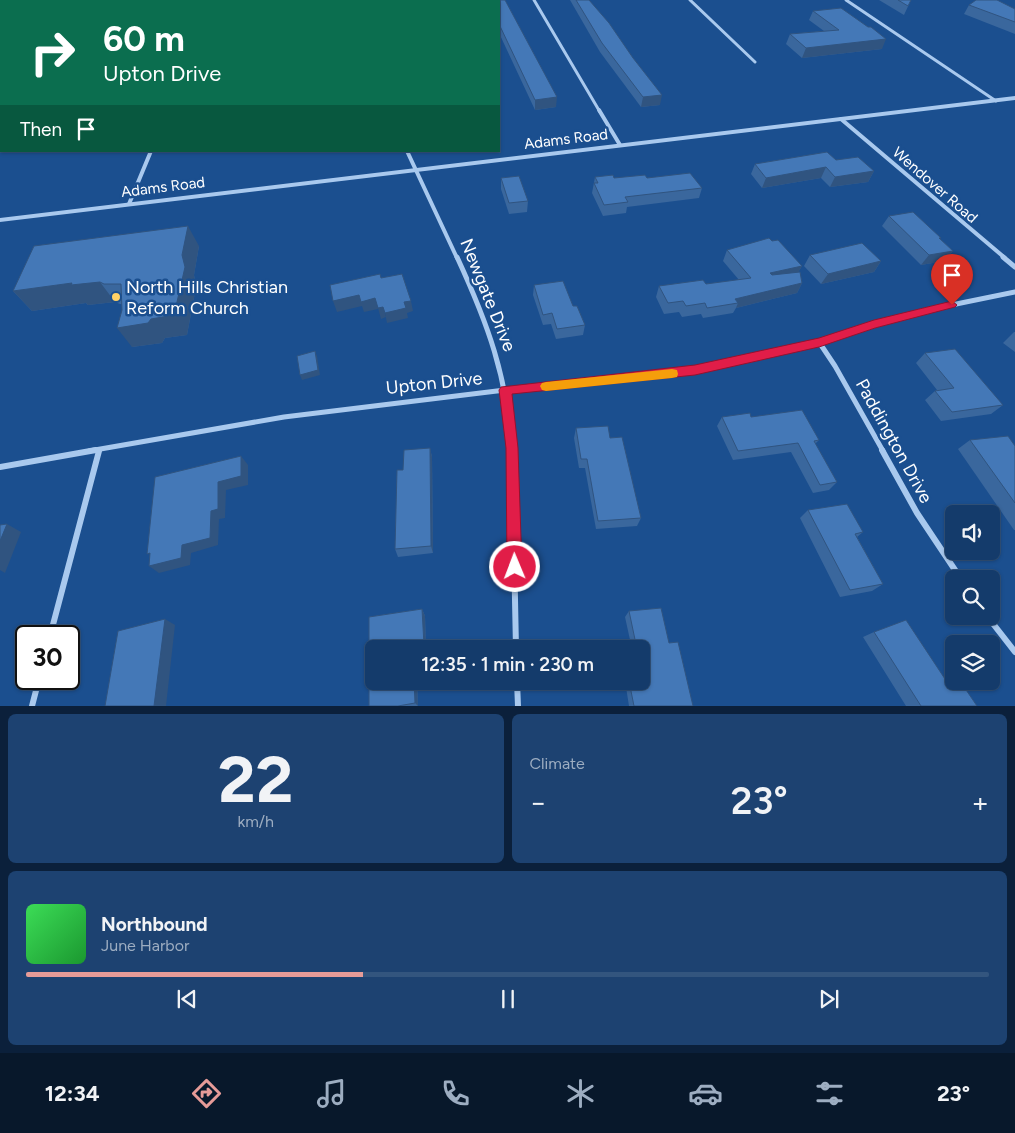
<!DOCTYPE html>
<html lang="en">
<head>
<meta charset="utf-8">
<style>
	body { margin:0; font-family:Figtree,sans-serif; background:#1d4271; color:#f1f3f6; height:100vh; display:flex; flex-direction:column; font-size:19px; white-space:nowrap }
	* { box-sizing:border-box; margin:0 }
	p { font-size:16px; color:#9dadc1 }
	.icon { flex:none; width:28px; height:28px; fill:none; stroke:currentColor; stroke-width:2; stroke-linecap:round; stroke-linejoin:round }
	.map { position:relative; height:706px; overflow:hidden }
	.details { display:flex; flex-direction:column; gap:8px; padding:8px; background:#0b203b; flex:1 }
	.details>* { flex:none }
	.top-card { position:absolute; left:0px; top:0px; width:500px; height:152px; box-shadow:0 1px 4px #0004,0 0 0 1px #33557e; background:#0b6e4f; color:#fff; overflow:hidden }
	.tools { position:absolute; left:945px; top:505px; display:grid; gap:10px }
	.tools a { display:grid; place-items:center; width:55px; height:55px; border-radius:8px; background:#143b6b; box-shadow:0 1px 4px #0004,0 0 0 1px #33557e; font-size:25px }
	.speed { position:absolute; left:15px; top:625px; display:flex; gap:10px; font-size:25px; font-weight:700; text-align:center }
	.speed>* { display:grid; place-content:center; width:65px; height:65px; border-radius:50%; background:#143b6b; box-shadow:0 1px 4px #0004,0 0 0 1px #33557e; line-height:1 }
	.speed .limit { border:2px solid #111; border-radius:8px; background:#fff; color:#111 }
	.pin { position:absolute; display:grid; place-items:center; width:42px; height:42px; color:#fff; margin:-51px -21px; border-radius:50% 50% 50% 0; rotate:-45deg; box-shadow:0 0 5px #0007 }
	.pin .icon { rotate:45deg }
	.me { position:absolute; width:55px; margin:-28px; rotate:359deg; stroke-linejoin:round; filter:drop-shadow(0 0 4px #0008) }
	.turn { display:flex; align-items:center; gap:18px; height:105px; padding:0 20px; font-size:22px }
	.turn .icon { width:65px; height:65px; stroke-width:2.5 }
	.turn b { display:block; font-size:35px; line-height:42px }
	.then { display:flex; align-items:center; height:48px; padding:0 20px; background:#0003; gap:10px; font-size:19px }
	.big { font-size:38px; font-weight:600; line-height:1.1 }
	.details .tile { flex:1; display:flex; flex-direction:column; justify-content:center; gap:8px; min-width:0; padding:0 18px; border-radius:8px; background:#1d4271 }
	.details .dial { align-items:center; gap:0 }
	.dial b { font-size:65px; line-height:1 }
	.song { display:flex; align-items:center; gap:15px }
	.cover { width:60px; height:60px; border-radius:8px; background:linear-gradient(135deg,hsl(130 70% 55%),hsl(130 70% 35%)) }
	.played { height:5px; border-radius:2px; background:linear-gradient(90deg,#e69b98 35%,#33557e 35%) }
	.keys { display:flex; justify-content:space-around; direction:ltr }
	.heat { display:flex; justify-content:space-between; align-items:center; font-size:28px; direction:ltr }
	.details .tiles { flex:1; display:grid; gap:8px; grid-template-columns:1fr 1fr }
	.tile:last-child { grid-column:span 2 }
	.trip { position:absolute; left:365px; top:640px; width:285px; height:50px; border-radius:8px; background:#143b6b; box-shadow:0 1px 4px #0004,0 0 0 1px #33557e; font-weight:600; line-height:50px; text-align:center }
	.tabs { display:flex; height:80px; justify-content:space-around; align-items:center; background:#08182b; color:#9dadc1 }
	.tabs .icon { width:35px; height:35px }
	.tabs .current { color:#e69b98 }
	.tabs b { font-size:22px; color:#f1f3f6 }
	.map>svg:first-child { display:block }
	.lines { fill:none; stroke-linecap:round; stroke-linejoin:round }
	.minor-far3 { stroke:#a9c9ee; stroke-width:3 }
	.minor-far2 { stroke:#a9c9ee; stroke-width:4 }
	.minor-far1 { stroke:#a9c9ee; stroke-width:5 }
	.minor { stroke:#a9c9ee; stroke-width:6 }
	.tertiary { fill:#a9c9ee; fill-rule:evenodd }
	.wall { fill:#3a679d }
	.shaded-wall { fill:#305480 }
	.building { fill:#4478b7; stroke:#305480 }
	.route { fill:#e11d48; stroke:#92132f }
	.slow { fill:#f59e0b }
	.poi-dot { fill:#ffd166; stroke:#1b4f8f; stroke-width:2 }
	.labels { text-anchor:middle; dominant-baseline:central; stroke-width:5; stroke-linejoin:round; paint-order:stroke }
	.far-street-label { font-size:15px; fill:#fff; stroke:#1b4f8f }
	.poi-label { font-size:18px; fill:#fff; stroke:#1b4f8f; text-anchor:start }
	.street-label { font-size:18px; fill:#fff; stroke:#1b4f8f }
</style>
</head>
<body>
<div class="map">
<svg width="1015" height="706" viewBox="0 0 1015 706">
	<rect width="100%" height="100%" fill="#1b4f8f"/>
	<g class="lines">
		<!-- minor-far3 -->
		<g class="minor-far3">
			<path d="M534,0l66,112"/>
			<path d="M690,0l65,62"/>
			<path d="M846,0l150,101"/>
		</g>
		<!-- minor-far2 -->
		<g class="minor-far2">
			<path d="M599,110l21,35"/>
			<path d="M841,119l164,139"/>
			<path d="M407,151l50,107"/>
			<path d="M129,204l22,-53"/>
		</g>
		<!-- minor-far1 -->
		<g class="minor-far1">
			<path d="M457,257c31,67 50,119 55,194"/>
			<path d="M1003,257l12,10"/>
			<path d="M819,342l16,24 48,85"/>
			<path d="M89,451l195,-34 221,-27 173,-17 141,-31 103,-31 93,-19"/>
		</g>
		<!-- minor -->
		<g class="minor">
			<path d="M512,450l4,199"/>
			<path d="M882,450l35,63 44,66"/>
			<path d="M0,467l96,-17"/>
			<path d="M987,616l28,36"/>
			<path d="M50,636l49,-185"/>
			<path d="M517,681l1,25"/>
			<path d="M32,706l7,-27"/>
		</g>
		<!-- tertiary -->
		<path class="tertiary" d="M1015,96v4l-1015,122v-4z"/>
	</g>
	<!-- wall -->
	<g class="wall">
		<path d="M399,0h36l1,1h-36z"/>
		<path d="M478,0h27l51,107 -21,3 -36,-77v-32h-20z"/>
		<path d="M570,0h19l71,105 -19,2 -41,-55z"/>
		<path d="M879,0h32l-7,15z"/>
		<path d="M969,5l46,4v25l-51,-20z"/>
		<path d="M813,11l69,38 -80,9 -16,-14 4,-10 34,-3 -15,-11z"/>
		<path d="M836,160l38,11 -6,11 -38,5 -9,-9 -59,10 -11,-14 4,-10z"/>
		<path d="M595,177l19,1h33l55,10 -3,10 -72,9 -1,6 -23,3 -11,-23z"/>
		<path d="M501,178l27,23 -1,11 -18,2 -8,-25z"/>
		<path d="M889,216l51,23 13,12 -9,10 -23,4 -39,-39z"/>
		<path d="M772,241l30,25 -4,6 4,11 -5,10 -61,15 -3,5 -30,5 -2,-4 -19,3 -3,-5 -15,2 -8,-17 3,-11 47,-2 33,-4 -16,-19 4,-11z"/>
		<path d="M199,246l-5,29 2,12 -9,48 -22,3 -3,5 -30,4 -10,-37v-6h-2l-5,-2 -27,3 -2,-2 -54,8 -19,-20z"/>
		<path d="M810,255l71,6 -7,11 -53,12 -17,-18z"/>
		<path d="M534,285l39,21 12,19 -2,10 -27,4 -5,-15 -8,1 -10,-30z"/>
		<path d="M1014,332h1v20l-12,-9z"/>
		<path d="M925,353l78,52 -12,9 -50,7 -16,-21 10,-9 2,-1 -21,-27z"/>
		<path d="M722,417h29l68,23 -4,4 22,38 -8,8 -16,3 -22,-41 -58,8 -16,-34z"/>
		<path d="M576,428l34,10 31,80 -4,8 -41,3 -11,-61h-6l-5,-30z"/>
		<path d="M970,440l45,6v84h-1l-56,-81z"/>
		<path d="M430,448l2,9 1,96 -35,4 -3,-8 8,-79z"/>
		<path d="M808,510l55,22 -6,5 26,47 -11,7 -32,6 -40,-79z"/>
		<path d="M422,609l3,7 1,33h-52v32h43l1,25h-49v-89z"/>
		<path d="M629,611l40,32 24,63h-64l-4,-25h16v-32h-9l-7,-32z"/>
		<path d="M874,632l71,46 9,-3 23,31h-71l-43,-69z"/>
	</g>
	<!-- shaded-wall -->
	<g class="shaded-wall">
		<path d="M368,0h14l-2,1h-13z"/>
		<path d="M1,30v17l-1,2v-18z"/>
		<path d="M886,39l-4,10 -80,9 4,-10z"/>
		<path d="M662,95l-2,10 -19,2 2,-10z"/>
		<path d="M557,97l-1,10 -21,3v-10z"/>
		<path d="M826,167l-5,11 -59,10 4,-10z"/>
		<path d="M874,171l-6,11 -38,5 5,-10z"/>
		<path d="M188,226l11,20 -5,29 2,12 -9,48 -22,3 -3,5 -30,4 -15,-19 65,-73z"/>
		<path d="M953,251l-9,10 -23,4 8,-10z"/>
		<path d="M881,261l-7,11 -53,12 7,-10z"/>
		<path d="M802,266l-6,10 -31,8 5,-11z"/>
		<path d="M100,282l15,20 -27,3 -2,-2 -54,8 -19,-20 59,-8z"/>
		<path d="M802,283l-5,10 -61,15 2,-5 -3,-4z"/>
		<path d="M359,295l16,3 3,11 -14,3 -2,-6 -25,6 -4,-11z"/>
		<path d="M411,301l2,10 -6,2 1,5 -21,5 -2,-10 19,-11z"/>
		<path d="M383,307l3,10 -5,2 -3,-11z"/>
		<path d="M315,351l2,5 3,19 -18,5 -2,-5z"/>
		<path d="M430,448l2,9 1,96 -2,-7z"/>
		<path d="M241,456l7,9v20l-22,5 -1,28 -6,1 -1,26 -27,8 -1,12 -31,8 -10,-7 33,-21 29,-34 7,-29z"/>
		<path d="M7,524l14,8 -16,41 -5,-3v-29z"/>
		<path d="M422,609l3,7 1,33h-1l-1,-4z"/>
		<path d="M165,619l10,6 -9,81h-12z"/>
		<path d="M414,681h3l1,25 -3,-3z"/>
	</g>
	<!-- building -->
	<g class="building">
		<path d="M348,0h20l-1,1h-19z"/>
		<path d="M410,0h25l1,1h-24z"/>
		<path d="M482,0h23l52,97 -22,3 -36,-76v-23h-17z"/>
		<path d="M576,0h13l20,23 24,35 29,37 -19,2 -41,-54z"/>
		<path d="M898,0h13l-3,6z"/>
		<path d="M976,0h21l18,9v13l-46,-17z"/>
		<path d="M841,8l27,19h3l15,12 -80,9 -16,-14 49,-4 -26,-19z"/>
		<path d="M1,12v18l-1,1v-18z"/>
		<path d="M827,152l9,8 22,-3 16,14 -39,6 -9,-10 -60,11 -11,-14z"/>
		<path d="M690,173l12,15 -77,9 3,5 -24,3 -10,-22h4l-3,-6 18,-2 1,3 31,-3 2,3z"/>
		<path d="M519,176l9,25 -19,2 -8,-25z"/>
		<path d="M913,212l28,26h-2l14,13 -24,4 -40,-39z"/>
		<path d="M188,226l-6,29 3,12 -11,48 -23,4 -3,4 -31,5 5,-18 -1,-26h-17l-4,-2 -29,3 1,-2 -59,8 21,-45z"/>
		<path d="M769,238l3,3 6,-1 24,26 -32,7 2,2 28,-3 2,11 -67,16 3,4 -31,5 -2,-5 -19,3 -3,-5 -15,2 -9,-17 44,-6 3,4 45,-6 -24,-28z"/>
		<path d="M862,243l19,18 -53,13 -18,-19z"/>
		<path d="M380,274l1,4 21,-4 9,27 -7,1 2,6 -21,5 -2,-6 -5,1 -3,-10 -14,4 -2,-7 -26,6 -3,-16z"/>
		<path d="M563,281l10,25h4l8,19 -28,4 -5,-16 -9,2 -9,-30z"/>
		<path d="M955,349l48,56 -51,7 -17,-21 19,-3 -29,-35z"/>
		<path d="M315,351l3,19 -18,5 -3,-19z"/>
		<path d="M802,410l17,30 -5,1 23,41 -17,3 -22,-42 -60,8 -16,-34 28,-4 1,4z"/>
		<path d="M608,426l2,12 12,-1 19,81 -43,3 -11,-62h-6l-5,-31z"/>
		<path d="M1008,436l7,10v57l-45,-63z"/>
		<path d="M430,448l1,98 -36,3 2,-79h6l1,-20z"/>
		<path d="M241,456v20l-23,6v27l-7,2 -1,27 -28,7 -1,13 -32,8 1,-13 -3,1 8,-77z"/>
		<path d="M847,504l16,28 -8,2 28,50 -33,6 -42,-80z"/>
		<path d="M7,524l-7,17v-16z"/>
		<path d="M661,608l8,35 9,-1 15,64h-59l-5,-25h12v-32h-4l-8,-38z"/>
		<path d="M422,609l2,36 -11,2v2h-39v32h40l1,22 -17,3h-29v-89z"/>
		<path d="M165,619l-11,87h-49l13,-75z"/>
		<path d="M906,620l39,59 9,-4v6h6l17,25h-56l-47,-74z"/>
	</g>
	<!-- route -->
	<path class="route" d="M952,301l5,4 -2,2 -80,21 -56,19 -124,28 -183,19 6,54 4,119 -2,5 -5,2 -5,-2 -3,-5 -1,-119 -7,-58 2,-3 194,-22 124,-27 55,-18z"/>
	<!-- slow -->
	<path class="slow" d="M672,369l5,1 1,4 -1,3 -5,1 -126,13 -4,-1 -2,-4 2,-3 4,-1z"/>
	<!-- markers -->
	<circle class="poi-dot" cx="116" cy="297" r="5"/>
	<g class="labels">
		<!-- far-street labels -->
		<g class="far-street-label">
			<text transform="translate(566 139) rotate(-7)">Adams Road</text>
			<text transform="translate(935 185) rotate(41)">Wendover Road</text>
			<text transform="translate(163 187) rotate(-7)">Adams Road</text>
		</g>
		<!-- poi labels -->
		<g class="poi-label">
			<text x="126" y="287">North Hills Christian<tspan x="126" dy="21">Reform Church</tspan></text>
		</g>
		<!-- street labels -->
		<g class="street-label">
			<text transform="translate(488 295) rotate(68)">Newgate Drive</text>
			<text transform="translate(434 383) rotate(-6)">Upton Drive</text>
			<text transform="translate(894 441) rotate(61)">Paddington Drive</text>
		</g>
	</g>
</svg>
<div class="tools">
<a><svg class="icon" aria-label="sound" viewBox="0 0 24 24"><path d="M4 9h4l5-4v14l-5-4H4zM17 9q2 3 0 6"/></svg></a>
<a><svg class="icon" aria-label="search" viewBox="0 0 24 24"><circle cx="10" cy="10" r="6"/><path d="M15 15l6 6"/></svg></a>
<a><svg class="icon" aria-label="layers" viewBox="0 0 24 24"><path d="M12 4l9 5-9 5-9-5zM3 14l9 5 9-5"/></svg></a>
</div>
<div class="speed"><div class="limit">30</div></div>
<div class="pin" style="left:952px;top:305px;background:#d93025"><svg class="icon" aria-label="arrive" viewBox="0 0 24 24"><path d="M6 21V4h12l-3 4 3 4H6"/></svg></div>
<svg class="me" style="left:515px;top:567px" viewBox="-20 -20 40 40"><circle r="17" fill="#e11d48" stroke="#fff" stroke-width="3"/><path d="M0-11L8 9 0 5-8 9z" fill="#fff"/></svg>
<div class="trip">12:35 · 1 min · 230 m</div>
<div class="top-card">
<div class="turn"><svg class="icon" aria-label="right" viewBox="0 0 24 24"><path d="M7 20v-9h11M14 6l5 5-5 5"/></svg><div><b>60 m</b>Upton Drive</div></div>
<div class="then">Then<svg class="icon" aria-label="arrive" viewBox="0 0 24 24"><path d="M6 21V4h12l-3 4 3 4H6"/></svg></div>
</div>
</div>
<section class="details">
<div class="tiles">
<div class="tile dial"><b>22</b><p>km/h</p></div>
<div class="tile"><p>Climate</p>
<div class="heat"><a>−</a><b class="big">23°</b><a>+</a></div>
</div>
<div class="tile">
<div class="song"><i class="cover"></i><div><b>Northbound</b><p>June Harbor</p></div></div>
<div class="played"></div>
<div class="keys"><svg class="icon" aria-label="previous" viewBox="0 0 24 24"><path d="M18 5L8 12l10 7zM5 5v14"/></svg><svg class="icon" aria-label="pause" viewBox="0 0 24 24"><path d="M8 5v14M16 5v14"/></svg><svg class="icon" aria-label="next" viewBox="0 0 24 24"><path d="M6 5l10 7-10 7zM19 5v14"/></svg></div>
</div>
</div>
</section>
<nav class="tabs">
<b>12:34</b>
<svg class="icon current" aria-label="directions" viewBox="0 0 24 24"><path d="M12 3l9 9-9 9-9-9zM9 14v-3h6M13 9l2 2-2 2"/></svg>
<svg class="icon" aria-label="music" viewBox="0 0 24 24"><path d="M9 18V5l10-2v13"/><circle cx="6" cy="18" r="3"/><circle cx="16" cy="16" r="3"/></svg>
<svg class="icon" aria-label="phone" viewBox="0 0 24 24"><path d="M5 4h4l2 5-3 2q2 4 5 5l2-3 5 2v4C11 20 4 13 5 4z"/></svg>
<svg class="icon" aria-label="climate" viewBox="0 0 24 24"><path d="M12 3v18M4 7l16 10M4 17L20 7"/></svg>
<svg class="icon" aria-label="car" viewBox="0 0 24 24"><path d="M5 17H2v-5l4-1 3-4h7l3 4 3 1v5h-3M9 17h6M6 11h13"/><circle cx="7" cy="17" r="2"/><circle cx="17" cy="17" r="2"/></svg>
<svg class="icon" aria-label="filters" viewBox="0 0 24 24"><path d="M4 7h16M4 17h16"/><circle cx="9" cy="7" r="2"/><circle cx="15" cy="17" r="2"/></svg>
<b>23°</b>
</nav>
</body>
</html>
